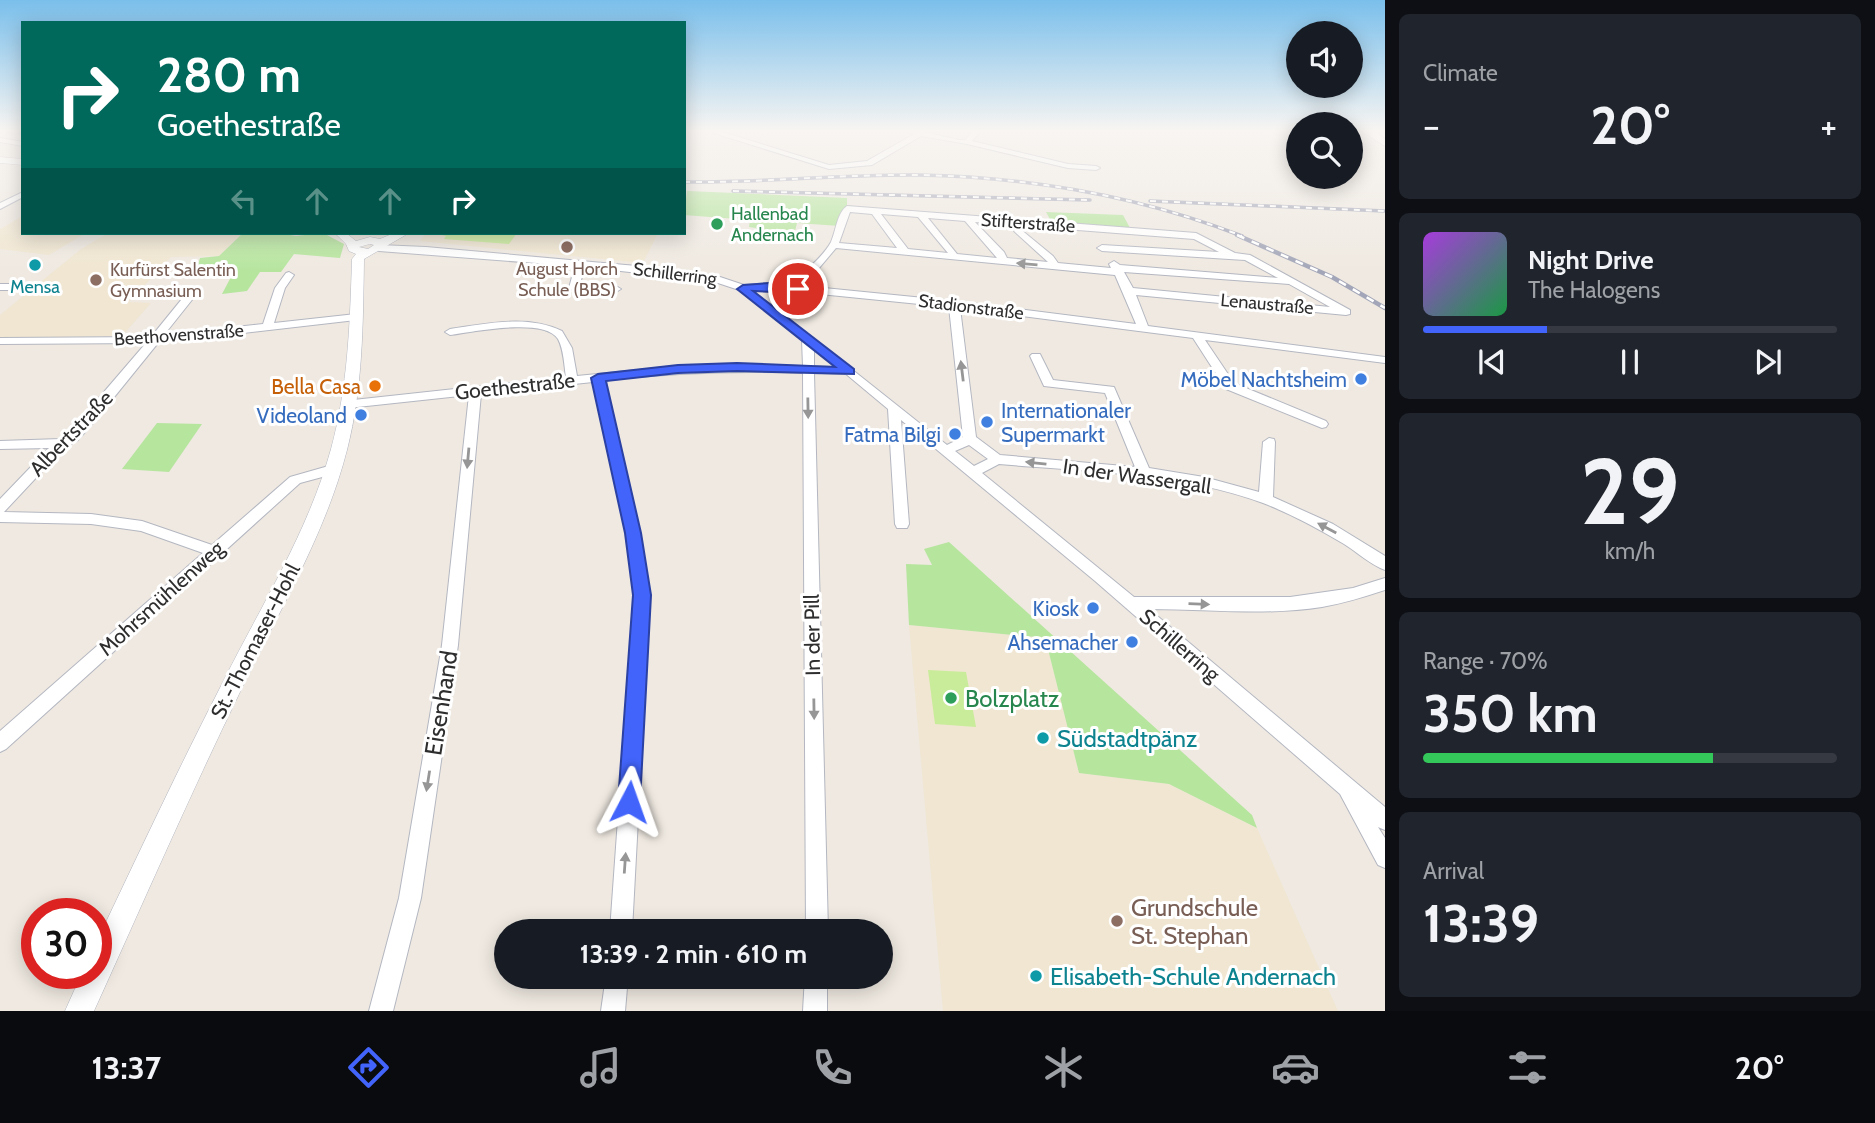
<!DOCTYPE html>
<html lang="en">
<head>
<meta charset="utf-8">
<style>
	body { margin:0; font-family:Cabin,sans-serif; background:#20242c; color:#f1f3f6; height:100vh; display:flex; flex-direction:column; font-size:26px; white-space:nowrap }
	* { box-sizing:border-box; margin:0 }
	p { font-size:23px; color:#9ea1a6 }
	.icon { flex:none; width:38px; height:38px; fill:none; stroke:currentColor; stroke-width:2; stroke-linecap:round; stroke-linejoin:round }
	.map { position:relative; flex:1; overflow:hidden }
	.details { display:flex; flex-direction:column; gap:14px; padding:14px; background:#0d0f14; width:490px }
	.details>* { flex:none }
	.hud { position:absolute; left:21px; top:21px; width:665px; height:214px; border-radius:0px; box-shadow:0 4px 18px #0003; background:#00695c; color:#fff; overflow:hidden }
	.fabs { position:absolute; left:1286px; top:21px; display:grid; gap:14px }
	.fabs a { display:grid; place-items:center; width:77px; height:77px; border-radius:50%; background:#171b24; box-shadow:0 4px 18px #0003; font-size:35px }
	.speed { position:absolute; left:21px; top:898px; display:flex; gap:14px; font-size:35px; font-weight:700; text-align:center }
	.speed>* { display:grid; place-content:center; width:91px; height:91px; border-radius:50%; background:#171b24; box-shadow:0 4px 18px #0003; line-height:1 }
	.speed .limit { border:10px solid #d22; background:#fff; color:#111 }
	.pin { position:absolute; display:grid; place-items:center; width:60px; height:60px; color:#fff; margin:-30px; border:4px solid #fff; border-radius:50%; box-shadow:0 2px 7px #0007 }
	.me { position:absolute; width:77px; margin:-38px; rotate:4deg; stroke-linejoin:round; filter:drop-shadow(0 0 5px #0008) }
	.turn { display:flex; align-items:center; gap:24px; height:147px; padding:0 21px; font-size:32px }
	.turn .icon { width:91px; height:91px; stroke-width:2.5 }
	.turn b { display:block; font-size:49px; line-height:60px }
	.lanes { display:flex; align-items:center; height:66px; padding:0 21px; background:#0003; justify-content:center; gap:35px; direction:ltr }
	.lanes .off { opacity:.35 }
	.big { font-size:52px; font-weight:700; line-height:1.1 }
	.details .tile { flex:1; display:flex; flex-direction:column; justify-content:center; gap:10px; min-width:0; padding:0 24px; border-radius:10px; background:#20242c }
	.details .dial { align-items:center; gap:0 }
	.dial b { font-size:91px; line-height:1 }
	.song { display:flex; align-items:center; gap:21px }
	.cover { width:84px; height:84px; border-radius:10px; background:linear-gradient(135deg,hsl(280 70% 55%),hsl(140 70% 35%)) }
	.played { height:7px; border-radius:4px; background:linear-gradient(90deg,#4264fb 30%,#363941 30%) }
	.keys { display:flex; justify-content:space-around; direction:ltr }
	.heat { display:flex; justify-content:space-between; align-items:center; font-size:38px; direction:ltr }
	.charge { height:10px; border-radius:5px; background:linear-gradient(90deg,#34c759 70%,#363941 0) }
	.trip { position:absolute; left:494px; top:919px; width:399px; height:70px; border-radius:35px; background:#171b24; box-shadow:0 4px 18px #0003; font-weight:700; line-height:70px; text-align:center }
	.tabs { display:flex; height:112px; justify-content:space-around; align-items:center; background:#090b0e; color:#9ea1a6 }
	.tabs .icon { width:49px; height:49px }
	.tabs .selected { color:#4264fb }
	.tabs b { font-size:32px; color:#f1f3f6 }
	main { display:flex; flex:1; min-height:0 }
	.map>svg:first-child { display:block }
	.education { fill:#f0e6d1 }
	.green { fill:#b6e59e }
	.pitch { fill:#c9ec9a }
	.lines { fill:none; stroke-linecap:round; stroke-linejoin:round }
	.minor-casing { stroke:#b4b7c1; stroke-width:2 }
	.tertiary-casing { stroke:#b4b7c1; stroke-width:1 }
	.minor { fill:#fff; fill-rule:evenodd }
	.tertiary { fill:#fff; fill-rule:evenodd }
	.rail-far1-casing { stroke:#a3a6b8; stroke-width:3.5 }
	.rail-casing { stroke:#a3a6b8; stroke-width:4.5 }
	.rail-far1 { stroke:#fff; stroke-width:2; stroke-dasharray:6; stroke-linecap:butt }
	.rail { stroke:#fff; stroke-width:2.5; stroke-dasharray:8; stroke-linecap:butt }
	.oneway { fill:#969696 }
	.route { fill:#4264fb; stroke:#2b41a3; stroke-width:2 }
	.leisure-dot { fill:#2e9e5b; stroke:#fff; stroke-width:2.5 }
	.education-dot { fill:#8d6e63; stroke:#fff; stroke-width:2.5 }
	.culture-dot { fill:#0f9aa8; stroke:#fff; stroke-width:2.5 }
	.shop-dot { fill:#3f7fe0; stroke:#fff; stroke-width:2.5 }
	.food-dot { fill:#e8710a; stroke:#fff; stroke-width:2.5 }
	.labels { text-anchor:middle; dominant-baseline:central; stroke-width:6; stroke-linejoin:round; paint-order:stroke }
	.far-leisure-label { font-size:18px; fill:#27864d; stroke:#fff; text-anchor:start }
	.far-street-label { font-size:18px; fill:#2e2e2e; stroke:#fff }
	.far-education-label { font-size:18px; fill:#785e54; stroke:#fff }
	.far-culture-label { font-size:18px; fill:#0d838f; stroke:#fff }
	.shop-label { font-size:21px; fill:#366cbe; stroke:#fff; text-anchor:end }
	.food-label { font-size:21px; fill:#c56008; stroke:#fff; text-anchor:end }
	.street-label { font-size:21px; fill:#2e2e2e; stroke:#fff }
	.near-leisure-label { font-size:24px; fill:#27864d; stroke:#fff; text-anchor:start }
	.near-street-label { font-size:24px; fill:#2e2e2e; stroke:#fff }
	.near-culture-label { font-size:24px; fill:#0d838f; stroke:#fff; text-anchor:start }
	.near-education-label { font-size:24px; fill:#785e54; stroke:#fff; text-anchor:start }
</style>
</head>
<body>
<main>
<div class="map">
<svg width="1385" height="1011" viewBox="0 0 1385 1011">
	<rect width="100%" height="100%" fill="#efe9e1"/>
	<!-- education -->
	<g class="education">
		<path d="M23,216v17h63l-37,22 -49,-6v-20z"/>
		<path d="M108,233h135l-24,23 -48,1 -42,45 22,1 -29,33 -122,2v-23l81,-66z"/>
		<path d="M426,233h232l-15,30 -223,-22z"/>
		<path d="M909,625l126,12 8,4 5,8 31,124 90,11 88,44 81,183h-395z"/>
	</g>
	<!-- green -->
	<g class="green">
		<path d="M687,191l160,7v11l-7,17 -43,-3 -4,16 -3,2 -36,-3 2,-10 -7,-1 1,-7 -66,-5z"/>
		<path d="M1046,212l77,3 7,13 -79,-7z"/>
		<path d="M243,233h35l18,3 27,-3 21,11 -4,14 -46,-4 -13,18h-21l-13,19 -25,3 9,-17 -37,1 6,-20 19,-2z"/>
		<path d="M157,423l45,1 -33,48 -47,-3z"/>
		<path d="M949,542l303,273 5,13 -88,-44 -90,-11 -31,-124 -13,-12 -126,-12 -3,-61 26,1 -8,-16z"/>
	</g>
	<!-- pitch -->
	<g class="pitch">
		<path d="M432,233h85l-8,11 -65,-5 2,-3z"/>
		<path d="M928,670l38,2 10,55 -41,-3z"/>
	</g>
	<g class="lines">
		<defs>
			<g id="minor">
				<path d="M704,130h12l113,35 38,-4 47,-27 -13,-4h15l43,10h6l9,-10h8l-10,11 96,23 28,2 4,2 -4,2 -28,-2 -101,-24 -46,-8 -49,29 -43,4z"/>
				<path d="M0,138l23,4v4l-23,-4z"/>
				<path d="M23,192v5l-23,12v-6z"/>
				<path d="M847,206l349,27 39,20 15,2 100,55v4l-4,1 -210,-20 12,31 237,31v6l-180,-23 29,43 92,38 2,3 -2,3 -4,1 -96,-39 -33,-51 -233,-30 16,129 24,18 135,12 -30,-74 -61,-7 -14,-30 2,-2h8l13,26 61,7 35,81 55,9 55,15 4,-50 6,-4 5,1 1,3 -2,55 60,27 52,32v14c-14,-5 -28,-18 -41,-26 -25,-15 -53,-30 -81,-41 -84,-31 -176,-31 -264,-39l-17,9 152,124h156l63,-9 32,-10v12c-21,7 -41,13 -63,17 -57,9 -116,2 -173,2l236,198v23l-7,-3 7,11v30l-7,-3 -38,-71 -245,-213 -194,-161 8,104 -2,4h-10l-2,-4 -7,-115 -42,-35 -32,-1 14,558h-22l-3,-558c-67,-3 -132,0 -199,7l36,153 10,62 -18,336h-22l24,-336 -8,-62 -33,-151 -112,12 -23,251 -37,253 -28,113h-24l30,-113 43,-253 27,-250 -121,13 -6,-4 2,-3 222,-24c-2,-11 -2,-27 -8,-38 -14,-22 -85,-7 -108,-4l-5,-3 5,-3c37,-5 77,-15 112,2l10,17 5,28 101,-10 59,-2 66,2 -1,-26 -63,-50 -27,-9 -128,-14 -4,18 36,1 5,3 -5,3 -42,-1 -5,-3 6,-22 -196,-15 -5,-3 5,-3 47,2 233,21 55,7 30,10 26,-2 25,2c9,-16 27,-26 36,-43 5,-11 6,-29 16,-36zM850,212l22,2 25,34 -58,-5zM881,214l37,3 30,36 -40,-4zM928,218l37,3 32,37 -40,-4zM975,222l219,17 25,13 -117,-7 -5,3 5,3 143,9 33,18 -158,-13 -6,-4 -5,3 2,4 -53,-5 -5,-7 -34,-28 -5,3 2,2 32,29 -41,-4 -3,-6zM836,248l279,27 21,49 -182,-23 -150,-15zM1124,272l165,12 41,23 -197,-19zM770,289l179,18 14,130 -16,8 -195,-155zM814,349l23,18 -23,-1zM969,445l19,14 -14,7 -19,-15z"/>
				<path d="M289,272l5,3 -9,13 -11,35 82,-9 5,3 -5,3 -198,23 -64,79 -17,19 -14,8 -59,63 87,2 51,7 70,24 78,-68 42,-12 7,5 -2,3 -37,10 -294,266 -6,3v-21l203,-178 -62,-22 -50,-7 -91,-2v-23l49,-51 -49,1v-8l61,-2 6,-4 79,-92 -146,1v-6l151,-1 39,-48 4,-1 5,3 -35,44 99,-11 12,-36 11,-15z"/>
				<path d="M0,284h19l5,3 -5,3h-19z"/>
				<path d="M606,976h22l-3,35h-24z"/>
				<path d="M805,976h22v35h-24z"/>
			</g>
			<g id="tertiary">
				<path d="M1360,130h11l14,9v7z"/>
				<path d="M0,157l23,2v6l-23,-2z"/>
				<path d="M335,233h11l10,8 14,-4 10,2 14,-6h15l-45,26c-1,64 -1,129 -17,191 -22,86 -69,162 -107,242 -51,105 -98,213 -146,319h-29l17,-38h14v-30c42,-88 83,-176 128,-263 38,-76 84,-148 107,-231 17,-62 19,-126 21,-190l4,-5 -7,-3 -3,-7zM370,244l4,1 -6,4 -9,-2z"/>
			</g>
		</defs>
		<!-- minor casing -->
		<use href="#minor" class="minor-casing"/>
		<!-- tertiary casing -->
		<use href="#tertiary" class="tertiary-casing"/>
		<!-- minor -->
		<use href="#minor" class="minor"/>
		<!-- tertiary -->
		<use href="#tertiary" class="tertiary"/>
		<defs>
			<g id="rail-far1">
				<path d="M0,131l23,2"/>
				<path d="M684,182c78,1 156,-8 235,-7 110,2 220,21 323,61"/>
				<path d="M733,191l357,9"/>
				<path d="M1150,201l235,10"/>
			</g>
			<path id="rail" d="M1237,235l95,42 53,31"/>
		</defs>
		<!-- rail-far1 casing -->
		<use href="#rail-far1" class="rail-far1-casing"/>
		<!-- rail casing -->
		<use href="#rail" class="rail-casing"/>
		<!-- rail-far1 -->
		<use href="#rail-far1" class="rail-far1"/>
		<!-- rail -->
		<use href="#rail" class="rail"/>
	</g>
	<!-- one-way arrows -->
	<defs><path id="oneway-solid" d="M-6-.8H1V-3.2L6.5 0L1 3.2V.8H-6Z" transform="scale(1.75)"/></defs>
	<g class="oneway">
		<use href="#oneway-solid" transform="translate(1027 264) rotate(-175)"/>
		<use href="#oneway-solid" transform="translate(962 371) rotate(-97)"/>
		<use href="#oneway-solid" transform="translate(808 408) rotate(89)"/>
		<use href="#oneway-solid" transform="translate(468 458) rotate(95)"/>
		<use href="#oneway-solid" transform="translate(1036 463) rotate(-174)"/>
		<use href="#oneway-solid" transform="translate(1327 528) rotate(-152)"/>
		<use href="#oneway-solid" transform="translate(1199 604) rotate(2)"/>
		<use href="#oneway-solid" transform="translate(814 709) rotate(89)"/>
		<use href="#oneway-solid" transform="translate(428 781) rotate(99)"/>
		<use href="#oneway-solid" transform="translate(625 863) rotate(-86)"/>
	</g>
	<!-- sky -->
	<linearGradient id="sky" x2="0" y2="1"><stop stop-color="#7abfeb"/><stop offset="0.48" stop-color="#f8f5f2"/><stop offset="1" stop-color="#f8f5f2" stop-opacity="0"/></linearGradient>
	<rect width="1385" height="272" fill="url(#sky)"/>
	<!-- route -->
	<path class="route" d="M770,283l32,4v5l-4,1 -45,-2 101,78v5l-117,-3 -59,2 -72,8 35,152 10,62 -11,207 -3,8 -8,3 -8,-3 -3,-8 15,-207 -8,-62 -34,-155 7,-4 80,-9 59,-2 98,4 -98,-78 6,-4z"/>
	<!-- markers -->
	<g class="leisure-dot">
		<circle cx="717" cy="224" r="7"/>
		<circle cx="951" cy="698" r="7"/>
	</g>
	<g class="education-dot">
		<circle cx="567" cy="247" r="7"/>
		<circle cx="96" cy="280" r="7"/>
		<circle cx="1117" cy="921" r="7"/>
	</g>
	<g class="culture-dot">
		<circle cx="35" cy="265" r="7"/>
		<circle cx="1043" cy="738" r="7"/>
		<circle cx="1036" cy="976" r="7"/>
	</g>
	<g class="shop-dot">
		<circle cx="1361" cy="379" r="7"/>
		<circle cx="361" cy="415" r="7"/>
		<circle cx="987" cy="422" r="7"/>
		<circle cx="955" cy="434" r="7"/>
		<circle cx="1093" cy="608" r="7"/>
		<circle cx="1132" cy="642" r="7"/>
	</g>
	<circle class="food-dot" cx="375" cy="386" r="7"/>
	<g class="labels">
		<!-- far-leisure labels -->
		<g class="far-leisure-label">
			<text x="731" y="214">Hallenbad<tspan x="731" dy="21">Andernach</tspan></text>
		</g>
		<!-- far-street labels -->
		<g class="far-street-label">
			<text transform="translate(1028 223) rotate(4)">Stifterstraße</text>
			<text transform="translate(675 274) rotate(7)">Schillerring</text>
			<text transform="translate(1267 304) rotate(5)">Lenaustraße</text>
			<text transform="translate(971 307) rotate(7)">Stadionstraße</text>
			<text transform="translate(179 335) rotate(-4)">Beethovenstraße</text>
		</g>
		<!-- far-education labels -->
		<g class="far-education-label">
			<text x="567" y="269">August Horch<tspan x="567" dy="21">Schule (BBS)</tspan></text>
			<text x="110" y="270" text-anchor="start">Kurfürst Salentin<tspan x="110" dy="21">Gymnasium</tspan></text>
		</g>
		<!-- far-culture labels -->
		<g class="far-culture-label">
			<text x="35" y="287">Mensa</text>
		</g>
		<!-- shop labels -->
		<g class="shop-label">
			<text x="1347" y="379">Möbel Nachtsheim</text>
			<text x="1001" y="410" text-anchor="start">Internationaler<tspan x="1001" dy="24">Supermarkt</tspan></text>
			<text x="347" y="415">Videoland</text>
			<text x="941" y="434">Fatma Bilgi</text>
			<text x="1079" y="608">Kiosk</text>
			<text x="1118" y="642">Ahsemacher</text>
		</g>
		<!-- food labels -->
		<g class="food-label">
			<text x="361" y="386">Bella Casa</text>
		</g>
		<!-- street labels -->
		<g class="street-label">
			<text transform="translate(515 386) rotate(-6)">Goethestraße</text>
			<text transform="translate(71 433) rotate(-46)">Albertstraße</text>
			<text transform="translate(1137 476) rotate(8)">In der Wassergall</text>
			<text transform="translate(161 598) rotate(-42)">Mohrsmühlenweg</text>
			<text transform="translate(812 635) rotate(-91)">In der Pill</text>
			<text transform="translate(255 641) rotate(-63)">St.-Thomaser-Hohl</text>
			<text transform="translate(1180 645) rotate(41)">Schillerring</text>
		</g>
		<!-- near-leisure labels -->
		<g class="near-leisure-label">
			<text x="965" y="698">Bolzplatz</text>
		</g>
		<!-- near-street labels -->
		<g class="near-street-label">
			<text transform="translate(441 703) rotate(-81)">Eisenhand</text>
		</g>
		<!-- near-culture labels -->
		<g class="near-culture-label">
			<text x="1057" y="738">Südstadtpänz</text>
			<text x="1050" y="976">Elisabeth-Schule Andernach</text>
		</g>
		<!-- near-education labels -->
		<g class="near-education-label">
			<text x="1131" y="907">Grundschule<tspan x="1131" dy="28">St. Stephan</tspan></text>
		</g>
	</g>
</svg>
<div class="fabs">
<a><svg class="icon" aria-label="sound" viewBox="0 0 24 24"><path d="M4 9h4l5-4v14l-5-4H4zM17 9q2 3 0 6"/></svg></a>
<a><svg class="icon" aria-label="search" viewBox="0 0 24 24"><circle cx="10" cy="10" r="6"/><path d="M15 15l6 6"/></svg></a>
</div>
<div class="speed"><div class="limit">30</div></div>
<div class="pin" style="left:798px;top:289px;background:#d93025"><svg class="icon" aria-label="arrive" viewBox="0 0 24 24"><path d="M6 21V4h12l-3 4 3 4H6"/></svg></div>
<svg class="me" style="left:629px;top:802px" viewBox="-20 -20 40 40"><path d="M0-17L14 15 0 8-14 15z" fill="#4264fb" stroke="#fff" stroke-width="4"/></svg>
<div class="trip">13:39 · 2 min · 610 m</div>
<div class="hud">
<div class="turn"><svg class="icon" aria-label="right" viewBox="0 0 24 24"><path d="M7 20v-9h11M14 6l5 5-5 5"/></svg><div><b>280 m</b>Goethestraße</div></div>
<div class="lanes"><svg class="icon off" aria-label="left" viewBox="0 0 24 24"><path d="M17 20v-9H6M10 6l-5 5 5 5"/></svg><svg class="icon off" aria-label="ahead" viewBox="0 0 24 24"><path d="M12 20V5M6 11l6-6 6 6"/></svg><svg class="icon off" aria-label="ahead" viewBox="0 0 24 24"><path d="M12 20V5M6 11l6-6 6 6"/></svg><svg class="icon" aria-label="right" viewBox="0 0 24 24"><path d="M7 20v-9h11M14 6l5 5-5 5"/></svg></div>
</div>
</div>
<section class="details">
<div class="tile"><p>Climate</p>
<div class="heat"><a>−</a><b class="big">20°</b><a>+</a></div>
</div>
<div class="tile">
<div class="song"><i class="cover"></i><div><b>Night Drive</b><p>The Halogens</p></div></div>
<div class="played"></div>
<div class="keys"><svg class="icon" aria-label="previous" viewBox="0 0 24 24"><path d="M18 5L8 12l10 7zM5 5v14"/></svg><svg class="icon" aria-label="pause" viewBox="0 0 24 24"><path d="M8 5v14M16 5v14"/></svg><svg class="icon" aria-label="next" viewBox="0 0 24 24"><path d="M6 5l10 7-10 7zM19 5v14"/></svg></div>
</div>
<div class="tile dial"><b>29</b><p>km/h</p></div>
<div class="tile"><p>Range · 70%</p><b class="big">350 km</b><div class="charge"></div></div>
<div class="tile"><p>Arrival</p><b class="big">13:39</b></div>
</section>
</main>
<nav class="tabs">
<b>13:37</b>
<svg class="icon selected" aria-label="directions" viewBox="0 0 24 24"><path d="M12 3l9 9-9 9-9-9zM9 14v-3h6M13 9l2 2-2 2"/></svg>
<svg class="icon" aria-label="music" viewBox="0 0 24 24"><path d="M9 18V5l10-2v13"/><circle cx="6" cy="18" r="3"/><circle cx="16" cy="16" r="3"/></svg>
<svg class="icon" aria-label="phone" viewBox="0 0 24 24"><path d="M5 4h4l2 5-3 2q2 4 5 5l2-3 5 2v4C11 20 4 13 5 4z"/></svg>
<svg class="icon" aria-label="climate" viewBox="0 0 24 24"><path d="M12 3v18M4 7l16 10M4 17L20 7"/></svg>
<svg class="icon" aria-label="car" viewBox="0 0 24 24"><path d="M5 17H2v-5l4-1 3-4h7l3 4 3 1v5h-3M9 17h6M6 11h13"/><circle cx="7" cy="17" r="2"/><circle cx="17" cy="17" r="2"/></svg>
<svg class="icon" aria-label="filters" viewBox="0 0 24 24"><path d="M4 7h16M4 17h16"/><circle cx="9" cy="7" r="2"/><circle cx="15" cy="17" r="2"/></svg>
<b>20°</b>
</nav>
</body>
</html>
